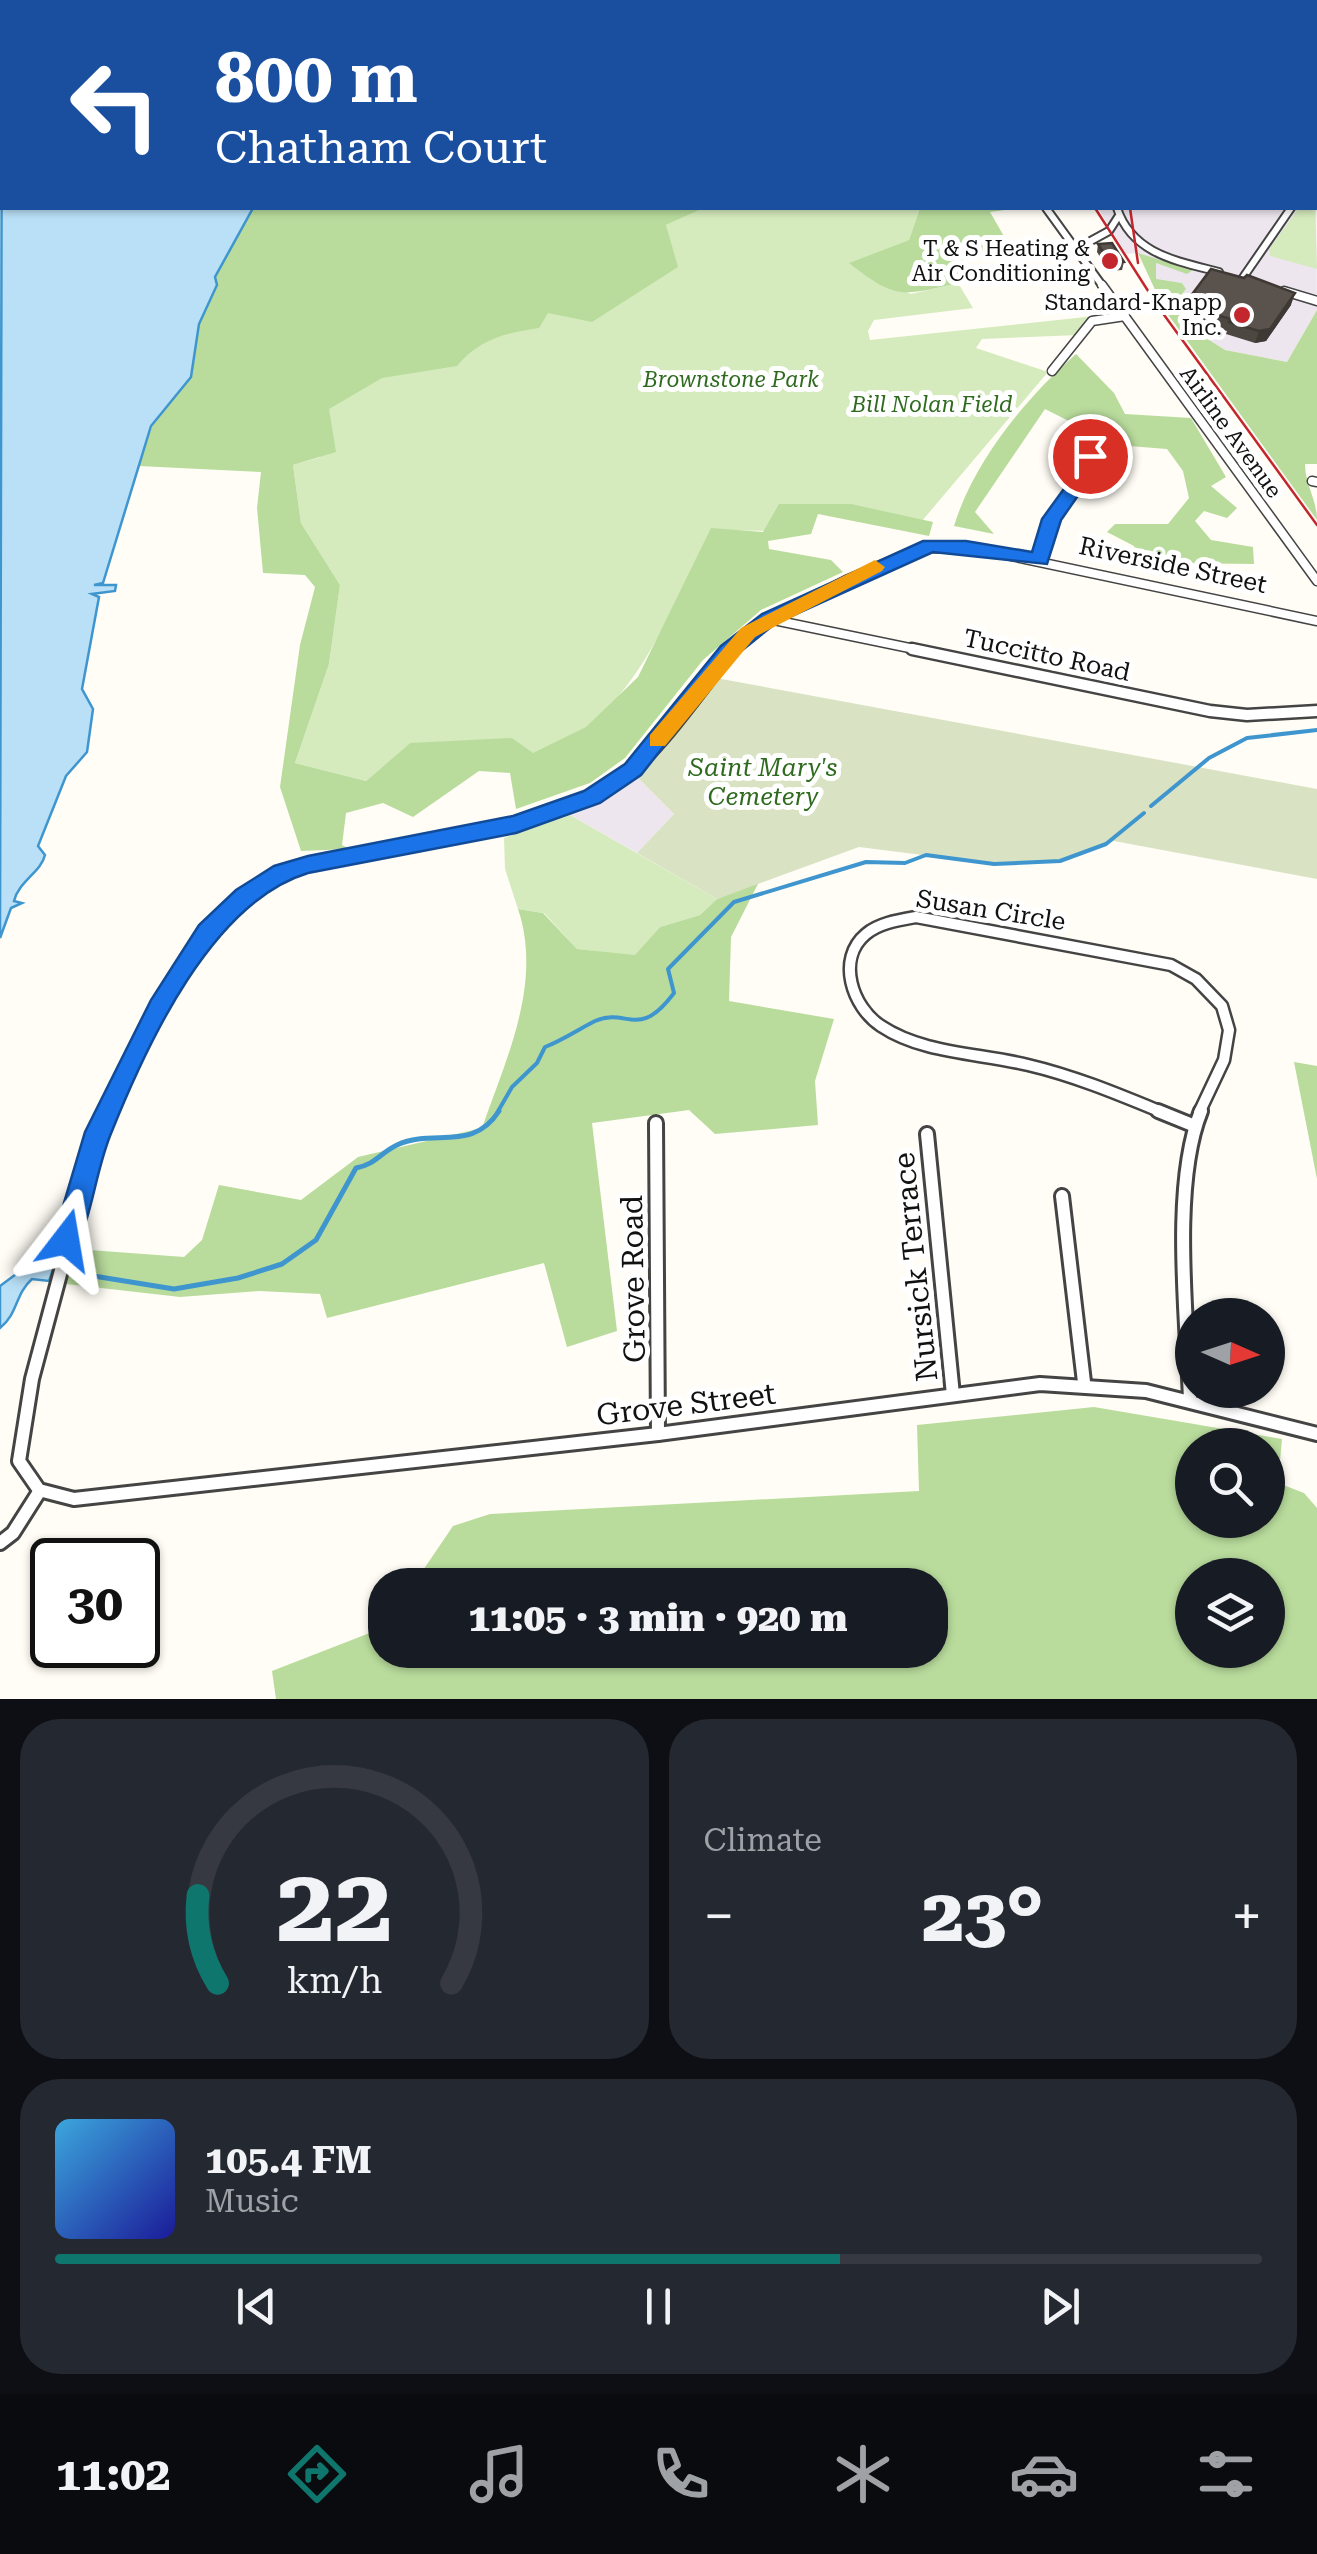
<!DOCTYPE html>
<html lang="en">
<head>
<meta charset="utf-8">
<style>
	body { margin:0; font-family:"Roboto Serif",serif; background:#242831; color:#f1f3f6; height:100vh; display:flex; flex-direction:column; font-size:38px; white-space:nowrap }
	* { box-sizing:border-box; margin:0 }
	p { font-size:32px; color:#9ea1a6 }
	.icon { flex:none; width:55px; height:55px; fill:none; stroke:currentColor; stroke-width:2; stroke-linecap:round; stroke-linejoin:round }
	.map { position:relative; height:1699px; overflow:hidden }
	.drawer { display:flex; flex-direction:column; gap:20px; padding:20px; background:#0d0f14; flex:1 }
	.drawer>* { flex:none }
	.top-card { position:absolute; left:0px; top:0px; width:1318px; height:210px; box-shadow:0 2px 8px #0004; background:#1a4fa0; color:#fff; overflow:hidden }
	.needle { width:65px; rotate:93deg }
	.buttons { position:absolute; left:1175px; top:1298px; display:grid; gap:20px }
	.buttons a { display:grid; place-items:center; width:110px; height:110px; border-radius:50%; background:#171b24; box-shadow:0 2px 8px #0004; font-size:50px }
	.speed { position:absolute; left:30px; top:1538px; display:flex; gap:20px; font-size:50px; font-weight:700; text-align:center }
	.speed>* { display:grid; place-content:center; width:130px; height:130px; border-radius:50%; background:#171b24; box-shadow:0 2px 8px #0004; line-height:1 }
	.speed .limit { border:5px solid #111; border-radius:15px; background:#fff; color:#111 }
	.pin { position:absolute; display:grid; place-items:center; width:85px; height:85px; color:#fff; margin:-42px; border:5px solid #fff; border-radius:50%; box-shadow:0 2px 10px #0007 }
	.me { position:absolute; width:110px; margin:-55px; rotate:14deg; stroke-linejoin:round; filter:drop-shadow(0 0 8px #0008) }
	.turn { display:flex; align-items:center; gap:35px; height:210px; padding:0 50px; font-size:45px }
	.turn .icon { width:130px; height:130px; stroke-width:2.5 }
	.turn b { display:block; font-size:70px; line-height:85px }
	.big { font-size:75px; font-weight:800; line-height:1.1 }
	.drawer .card { flex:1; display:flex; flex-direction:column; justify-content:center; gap:15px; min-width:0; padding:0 35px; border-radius:40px; background:#242831 }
	.drawer .dial { align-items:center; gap:0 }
	.dial svg { height:260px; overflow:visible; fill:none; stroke:#363941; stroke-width:7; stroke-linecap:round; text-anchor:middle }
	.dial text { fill:#f1f3f6; stroke:none }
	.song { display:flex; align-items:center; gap:30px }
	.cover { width:120px; height:120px; border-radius:15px; background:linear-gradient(135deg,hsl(200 70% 55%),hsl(240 70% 35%)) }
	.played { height:10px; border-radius:5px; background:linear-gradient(90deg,#0f766e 65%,#363941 65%) }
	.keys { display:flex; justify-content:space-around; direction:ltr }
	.heat { display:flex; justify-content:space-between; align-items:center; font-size:55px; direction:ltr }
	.drawer .tiles { flex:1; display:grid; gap:20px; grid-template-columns:1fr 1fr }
	.card:last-child { grid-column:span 2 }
	.trip { position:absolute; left:368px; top:1568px; width:580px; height:100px; border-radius:40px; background:#171b24; box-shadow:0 2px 8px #0004; font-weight:800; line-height:100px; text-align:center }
	.menu { display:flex; height:160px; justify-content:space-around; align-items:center; background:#090b0e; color:#9ea1a6 }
	.menu .icon { width:70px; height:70px }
	.menu .current { color:#0f766e }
	.menu b { font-size:45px; color:#f1f3f6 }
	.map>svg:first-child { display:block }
	.industrial { fill:#eee6ef }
	.green { fill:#d5ebbd }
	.forest { fill:#b9dc9c; fill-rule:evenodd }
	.cemetery { fill:#d9e3c4 }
	.water { fill:#b9e0f7; stroke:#3f96cf; stroke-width:2.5 }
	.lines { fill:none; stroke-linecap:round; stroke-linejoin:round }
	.stream-far1 { stroke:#3f96cf; stroke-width:4 }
	.stream { stroke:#3f96cf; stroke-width:5 }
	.minor-far3-casing { stroke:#444; stroke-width:10 }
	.minor-far2-casing { stroke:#444; stroke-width:11 }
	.minor-far1-casing { stroke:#444; stroke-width:15 }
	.minor-casing { stroke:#444; stroke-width:18 }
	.trunk-casing { stroke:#222; stroke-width:4 }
	.minor-far3 { stroke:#fff; stroke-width:6 }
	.minor-far2 { stroke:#fff; stroke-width:8 }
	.minor-far1 { stroke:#fff; stroke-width:10 }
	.minor { stroke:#fff; stroke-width:12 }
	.trunk { fill:#f7bc64; fill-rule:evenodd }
	.rail { stroke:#c4262e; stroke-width:2.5 }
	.wall { fill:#4d4742 }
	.shaded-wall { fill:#3f3936 }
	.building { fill:#5a524d; stroke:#3f3936; stroke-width:2.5 }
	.route { fill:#1a73e8; stroke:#114b97; stroke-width:2.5 }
	.slow { fill:#f59e0b }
	.poi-dot { fill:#c4262e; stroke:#fff; stroke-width:4 }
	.labels { text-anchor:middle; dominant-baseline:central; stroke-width:10; stroke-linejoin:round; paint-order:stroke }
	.far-poi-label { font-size:22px; fill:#111; stroke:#fff; text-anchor:end }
	.far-park-label { font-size:22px; font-style:italic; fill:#2f6b1f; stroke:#fff }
	.far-street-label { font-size:22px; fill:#111; stroke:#fff }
	.street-label { font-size:25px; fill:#111; stroke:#fff }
	.park-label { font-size:25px; font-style:italic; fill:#2f6b1f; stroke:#fff }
	.near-street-label { font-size:30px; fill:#111; stroke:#fff }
</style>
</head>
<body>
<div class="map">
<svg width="1317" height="1699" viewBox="0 0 1317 1699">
	<rect width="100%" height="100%" fill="#fffdf5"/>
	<!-- industrial -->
	<g class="industrial">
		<path d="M1315,30l2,280 -30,52 -62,-12 -22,-14h-10l-18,-33 11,-14 -4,-6 -26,-3v-17l31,10 -49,-20 -12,1 -28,-46h217z"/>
		<path d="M638,778l36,36 -37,39 -67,-38z"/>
	</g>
	<!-- green -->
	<g class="green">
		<path d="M1315,202l2,67 -47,-13 -1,-7 30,-41h16z"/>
		<path d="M253,208l415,26 -2,-9 38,-17h216l-11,32 -59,23 61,31 47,-11 15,25 -99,12 -6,11 2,9 225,-24 -16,19 -97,4 -6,9 72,24 -132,156 -100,-20 -31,23 -74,-1c-39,77 -83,201 -177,223 -25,5 -95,-8 -124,-10l-44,38 -71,-18 34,-99 11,-79 -39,-62 -8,-58 28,-8 -178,-3 12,-36 36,-44 8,-50 16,-47z"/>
		<path d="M570,815l147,84 -17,16 -40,12 -25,29 -58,-7 -33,-36 -26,-4 -13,-40 -1,-31z"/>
	</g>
	<!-- forest -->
	<g class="forest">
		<path d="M253,208h451l-38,17 12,42 -86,55 -44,-9 -9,15c-34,5 -60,11 -82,38l-75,12 -53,31 7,43 -43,13 8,58 39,62 -11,79 -34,99 71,18 44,-38 102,-5 21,15 53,-26 52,-50 73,-149 52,4 16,-28h72l82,18 -4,14 -111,-22 -7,20 -43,7 1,8 62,11 12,12 -82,38 -58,50 -78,98 -35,25 -74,26 -6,-36 -31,-2 -66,46 -30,-14 -37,10 -4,32 8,4 -49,2 -21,-64 20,-142 15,-58 -10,-12 -42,-2 -6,-65 4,-36 -122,-6 16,-48 36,-41 7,-51 17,-48z"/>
		<path d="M920,208h99l-29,4 19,33 -8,10 -35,3 -8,25c-56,13 -62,17 -109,-20l60,-23z"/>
		<path d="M1138,253l55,17 -6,4 -31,-11v16l26,4 4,6 -11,14 18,32 10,1 22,14 62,12 30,-52v154h-12c0,21 12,35 12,56l-153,-211z"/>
		<path d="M1076,354l38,39 11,21 66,4 35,59 -15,9 26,22 -10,10 -23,-7 -9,10 16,19 42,7 1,17 -73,-1 -18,13 -20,-5 -9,-25 -27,-14 8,-8h53l21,-26 -6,-27 -16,-22 -51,-4 -71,-36 -70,103 19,22 -40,-8c20,-65 71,-127 122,-172z"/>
		<path d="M759,882l-28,55 -2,64 105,18 -19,62 3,44 -103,9 -26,-24 -97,13 25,208 -50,16 -23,-84 -217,55 -7,-24 -61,-3 -79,6 -114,-13 10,-35 108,8 18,-17 17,-55 82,15 57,-43 124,-29c24,-69 61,-145 36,-219l25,4 34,36 58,6 25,-28 40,-12 17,-16z"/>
		<path d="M1294,1062l23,4v113z"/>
		<path d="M1094,1407l188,32 -4,44 26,10 13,15v191h-1041l-4,-28 113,-44v23h545v-65h-517l40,-59 37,-12 429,-23 -2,-66zM1192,1445h76v75h-76zM1192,1575h76v75h-76z"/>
	</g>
	<!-- cemetery -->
	<path class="cemetery" d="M716,678l601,111v90l-203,-38 -54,20 -66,3 -135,-17 -142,52 -80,-46 37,-39 -36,-36z"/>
	<!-- water -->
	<g class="water">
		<path d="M61,0h485l-488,2z"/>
		<path d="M2,11v197h251l-38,69 2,8 -18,39 -8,53 -40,49 -48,157 -9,2h22l-1,6 -23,3 7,3 -17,92 11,20 -6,43 -21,24 -28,70 7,9c-4,17 -26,26 -31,46l8,2 -11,5 -11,30z"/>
		<path d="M31,1263l24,1 -6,17 -17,-2c-17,15 -14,35 -32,49v-42z"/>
	</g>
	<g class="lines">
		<!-- stream-far1 -->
		<g class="stream-far1">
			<path d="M1151,806l58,-48 38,-20 70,-8"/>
			<path d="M497,1113l15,-26 25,-24 8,-16c18,-7 34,-18 50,-26 33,-14 43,20 79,-28l-6,-24 66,-67 132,-40 39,1 21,-8 68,9 66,-3 46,-17 38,-31"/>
		</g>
		<!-- stream -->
		<path class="stream" d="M69,1272l105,17 64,-11 44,-14 34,-24 40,-72c20,-4 24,-15 41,-23 37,-17 75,8 102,-34"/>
		<defs>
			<g id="minor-far3">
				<path d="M1241,0l4,2"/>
				<path d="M1046,208l58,80"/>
				<path d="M1117,208c15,46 60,53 102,64"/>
				<path d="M1076,249l33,-18 9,-14"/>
				<path d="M1242,279l49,-71"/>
			</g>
			<g id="minor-far2">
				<path d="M1102,285l215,296"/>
				<path d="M1284,291l33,10"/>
				<path d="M1052,371l40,-50 33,-5"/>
				<path d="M1312,481l5,1"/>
				<path d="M1040,560l12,-41 41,-58 -3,-5"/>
				<path d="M769,619l155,32"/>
				<path d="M732,651l16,-19 98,-52 74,-32 58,1 339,72"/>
			</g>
			<g id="minor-far1">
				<path d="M912,649l298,62 37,4 70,-4"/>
				<path d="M108,1113c37,-71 81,-190 155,-231 41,-22 93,-27 139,-36 77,-15 166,-24 229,-75 36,-30 72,-85 103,-122"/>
				<path d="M1164,1113c-44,-18 -89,-37 -136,-48 -48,-12 -105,-11 -147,-39 -29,-19 -45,-67 -15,-92 13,-11 33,-14 50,-17l255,48 25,14 26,27 7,24 -5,30 -25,53"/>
			</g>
			<g id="minor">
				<path d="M109,1111l-11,21 -66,247 -13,82 20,29 35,9 584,-65 382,-50 106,7 171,43"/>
				<path d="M1158,1111l37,15"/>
				<path d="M656,1123l2,311"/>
				<path d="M927,1134l26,261"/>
				<path d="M1062,1196l22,186"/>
				<path d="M1190,1399c-3,-80 -19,-214 11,-288"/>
				<path d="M0,1543l13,-10 26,-41"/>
			</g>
			<path id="trunk" d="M1299,0h13l2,2h-12z"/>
		</defs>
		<!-- minor-far3 casing -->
		<use href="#minor-far3" class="minor-far3-casing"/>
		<!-- minor-far2 casing -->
		<use href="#minor-far2" class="minor-far2-casing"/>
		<!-- minor-far1 casing -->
		<use href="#minor-far1" class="minor-far1-casing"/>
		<!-- minor casing -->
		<use href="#minor" class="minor-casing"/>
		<!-- trunk casing -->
		<use href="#trunk" class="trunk-casing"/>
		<!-- minor-far3 -->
		<use href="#minor-far3" class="minor-far3"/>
		<!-- minor-far2 -->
		<use href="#minor-far2" class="minor-far2"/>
		<!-- minor-far1 -->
		<use href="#minor-far1" class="minor-far1"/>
		<!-- minor -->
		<use href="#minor" class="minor"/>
		<!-- trunk -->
		<use href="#trunk" class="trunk"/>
		<!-- rail -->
		<g class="rail">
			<path d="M1095,208l64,100 158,217"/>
			<path d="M1130,208l8,55"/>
		</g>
	</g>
	<!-- wall -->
	<g class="wall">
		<path d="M1012,0h38v2h-37z"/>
		<path d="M1098,244l26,18 -2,8 -13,1 -12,-19z"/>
		<path d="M1193,293l98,12 -25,36 -11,2 -29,-9 1,-3 -32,-9 5,-14 -10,-4z"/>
	</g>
	<!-- shaded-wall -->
	<path class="shaded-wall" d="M1295,293l-4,12 -25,36 -11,2 4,-12z"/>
	<!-- building -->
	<g class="building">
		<path d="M1148,0h15l-3,2h-15z"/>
		<path d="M1315,42l2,1v30h-2z"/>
		<path d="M1112,243l12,19 -14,1 -12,-19z"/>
		<path d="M1211,269l33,9 3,-3 48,18 -25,36 -11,2 -30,-9 2,-3 -33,-9 10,-13 -15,-4z"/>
	</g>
	<!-- route -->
	<path class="route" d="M1083,452h13l4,12 -39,56 -14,44 -114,-12 -157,71 -41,33 -94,119 -41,28 -84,30 -208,40c-96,29 -161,171 -196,258 -16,37 -19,81 -36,118l-10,4 -9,-4 -4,-9 32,-108 66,-132 48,-75 37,-35 38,-24 34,-10 205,-40 71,-25 41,-27 96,-118 41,-32 161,-73h43l66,11 10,-33 40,-55z"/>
	<!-- slow -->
	<path class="slow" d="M875,560l10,7 -3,4 -127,66 -90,109h-15v-11l91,-107z"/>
	<!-- markers -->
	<g class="poi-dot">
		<circle cx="1110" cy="261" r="10"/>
		<circle cx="1242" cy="315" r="10"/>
	</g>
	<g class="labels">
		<!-- far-poi labels -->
		<g class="far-poi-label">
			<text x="1090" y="248">T &amp; S Heating &amp;<tspan x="1090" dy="25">Air Conditioning</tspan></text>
			<text x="1222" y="302">Standard-Knapp<tspan x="1222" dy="25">Inc.</tspan></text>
		</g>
		<!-- far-park labels -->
		<g class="far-park-label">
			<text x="731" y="379">Brownstone Park</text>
			<text x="932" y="404">Bill Nolan Field</text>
		</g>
		<!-- far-street labels -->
		<g class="far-street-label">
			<text transform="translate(1231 432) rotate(54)">Airline Avenue</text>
		</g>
		<!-- street labels -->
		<g class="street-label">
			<text transform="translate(1173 565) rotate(12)">Riverside Street</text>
			<text transform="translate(1047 655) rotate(12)">Tuccitto Road</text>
			<text transform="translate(991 910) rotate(9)">Susan Circle</text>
		</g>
		<!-- park labels -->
		<g class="park-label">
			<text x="763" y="767">Saint Mary's<tspan x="763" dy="29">Cemetery</tspan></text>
		</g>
		<!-- near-street labels -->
		<g class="near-street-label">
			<text transform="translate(915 1267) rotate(-96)">Nursick Terrace</text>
			<text transform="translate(633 1279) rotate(-91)">Grove Road</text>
			<text transform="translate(686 1404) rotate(-7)">Grove Street</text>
		</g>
	</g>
</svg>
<div class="buttons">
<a><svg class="needle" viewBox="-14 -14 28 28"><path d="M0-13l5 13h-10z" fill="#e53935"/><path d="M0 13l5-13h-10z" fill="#9ea1a6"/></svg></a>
<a><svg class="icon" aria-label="search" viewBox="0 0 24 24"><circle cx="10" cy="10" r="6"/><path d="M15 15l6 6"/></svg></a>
<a><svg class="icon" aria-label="layers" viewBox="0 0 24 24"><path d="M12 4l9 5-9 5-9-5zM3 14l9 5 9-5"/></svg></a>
</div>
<div class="speed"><div class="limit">30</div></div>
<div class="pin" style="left:1090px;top:456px;background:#d93025"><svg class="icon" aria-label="arrive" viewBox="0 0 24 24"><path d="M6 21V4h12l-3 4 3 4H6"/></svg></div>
<svg class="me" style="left:66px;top:1240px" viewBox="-20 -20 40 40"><path d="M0-17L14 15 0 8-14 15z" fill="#1a73e8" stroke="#fff" stroke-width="4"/></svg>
<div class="trip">11:05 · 3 min · 920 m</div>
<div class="top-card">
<div class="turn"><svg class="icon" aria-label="left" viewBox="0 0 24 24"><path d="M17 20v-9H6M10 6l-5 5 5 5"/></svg><div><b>800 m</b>Chatham Court</div></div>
</div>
</div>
<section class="drawer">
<div class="tiles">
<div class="card dial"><svg viewBox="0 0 100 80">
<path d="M14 69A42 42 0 1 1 86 69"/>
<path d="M14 69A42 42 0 0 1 8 42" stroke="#0f766e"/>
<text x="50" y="56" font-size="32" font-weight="700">22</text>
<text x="50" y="72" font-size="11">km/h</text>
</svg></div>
<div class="card"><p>Climate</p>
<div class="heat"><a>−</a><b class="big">23°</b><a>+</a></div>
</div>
<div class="card">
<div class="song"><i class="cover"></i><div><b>105.4 FM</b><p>Music</p></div></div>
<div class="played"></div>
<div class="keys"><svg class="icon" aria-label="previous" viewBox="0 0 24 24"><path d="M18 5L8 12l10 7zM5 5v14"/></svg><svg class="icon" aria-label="pause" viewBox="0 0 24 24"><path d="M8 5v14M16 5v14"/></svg><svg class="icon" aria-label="next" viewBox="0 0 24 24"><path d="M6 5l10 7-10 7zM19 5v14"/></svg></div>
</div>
</div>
</section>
<nav class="menu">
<b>11:02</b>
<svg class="icon current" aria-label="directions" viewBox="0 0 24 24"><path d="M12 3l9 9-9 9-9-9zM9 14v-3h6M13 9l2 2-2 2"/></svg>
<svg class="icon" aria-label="music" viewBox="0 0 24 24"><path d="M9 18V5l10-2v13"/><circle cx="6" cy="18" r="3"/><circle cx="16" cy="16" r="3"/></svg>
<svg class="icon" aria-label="phone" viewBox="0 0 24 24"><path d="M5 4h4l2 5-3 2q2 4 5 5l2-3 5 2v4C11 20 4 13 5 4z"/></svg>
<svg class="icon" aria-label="climate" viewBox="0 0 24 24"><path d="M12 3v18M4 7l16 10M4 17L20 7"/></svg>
<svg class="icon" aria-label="car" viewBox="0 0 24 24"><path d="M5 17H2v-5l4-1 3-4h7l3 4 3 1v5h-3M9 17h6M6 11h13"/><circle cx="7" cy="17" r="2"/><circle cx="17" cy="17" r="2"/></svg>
<svg class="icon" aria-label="filters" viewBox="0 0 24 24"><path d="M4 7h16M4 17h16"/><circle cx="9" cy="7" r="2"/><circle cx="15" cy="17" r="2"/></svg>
</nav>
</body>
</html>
